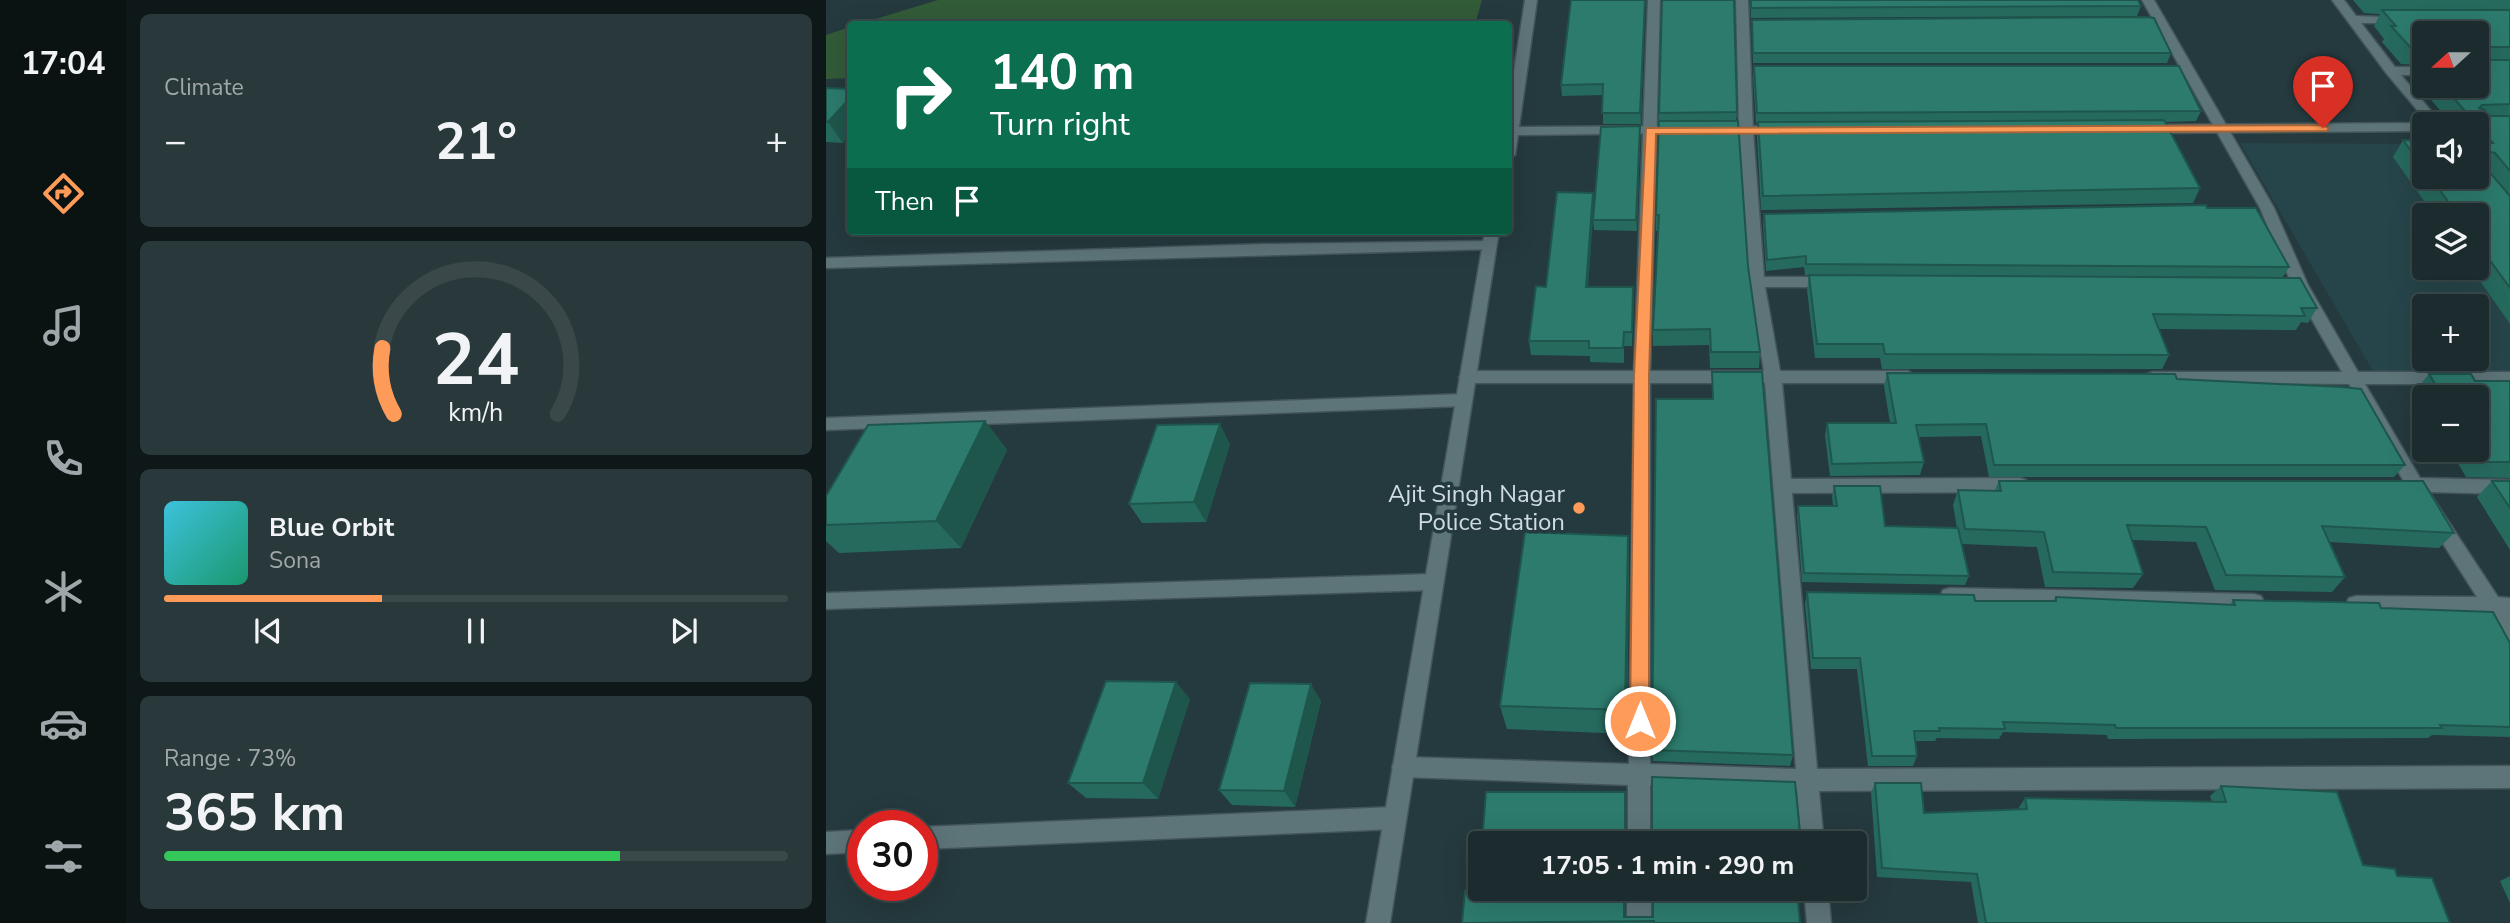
<!DOCTYPE html>
<html lang="en">
<head>
<meta charset="utf-8">
<style>
	body { margin:0; font-family:"Nunito Sans",sans-serif; background:#29383a; color:#f1f3f6; height:100vh; display:flex; flex-direction:column; font-size:26px; white-space:nowrap }
	* { box-sizing:border-box; margin:0 }
	p { font-size:23px; color:#a0a7aa }
	.icon { flex:none; width:38px; height:38px; fill:none; stroke:currentColor; stroke-width:2; stroke-linecap:round; stroke-linejoin:round }
	.map { position:relative; flex:1; overflow:hidden }
	.panel { display:flex; flex-direction:column; gap:14px; padding:14px; background:#0f1819; width:700px }
	.panel>* { flex:none }
	.banner { position:absolute; left:21px; top:21px; width:665px; height:214px; border-radius:7px; box-shadow:0 7px 28px #0002,0 0 0 2px #3a484a; background:#0b6e4f; color:#fff; overflow:hidden }
	.needle { width:46px; rotate:249deg }
	.buttons { position:absolute; left:1586px; top:21px; display:grid; gap:14px }
	.buttons a { display:grid; place-items:center; width:77px; height:77px; border-radius:7px; background:#1c2c2e; box-shadow:0 7px 28px #0002,0 0 0 2px #3a484a; font-size:35px }
	.speed { position:absolute; left:21px; top:810px; display:flex; gap:14px; font-size:35px; font-weight:700; text-align:center }
	.speed>* { display:grid; place-content:center; width:91px; height:91px; border-radius:50%; background:#1c2c2e; box-shadow:0 7px 28px #0002,0 0 0 2px #3a484a; line-height:1 }
	.speed .limit { border:10px solid #d22; background:#fff; color:#111 }
	.pin { position:absolute; display:grid; place-items:center; width:60px; height:60px; color:#fff; margin:-72px -30px; border-radius:50% 50% 50% 0; rotate:-45deg; box-shadow:0 0 7px #0007 }
	.pin .icon { rotate:45deg }
	.me { position:absolute; width:77px; margin:-38px; rotate:0deg; stroke-linejoin:round; filter:drop-shadow(0 0 5px #0008) }
	.turn { display:flex; align-items:center; gap:24px; height:147px; padding:0 28px; font-size:32px }
	.turn .icon { width:91px; height:91px; stroke-width:2.5 }
	.turn b { display:block; font-size:49px; line-height:60px }
	.then { display:flex; align-items:center; height:66px; padding:0 28px; background:#0003; gap:14px; font-size:26px }
	.big { font-size:52px; font-weight:700; line-height:1.1 }
	.panel .card { flex:1; display:flex; flex-direction:column; justify-content:center; gap:10px; min-width:0; padding:0 24px; border-radius:10px; background:#29383a }
	.panel .dial { align-items:center; gap:0 }
	.dial svg { height:182px; overflow:visible; fill:none; stroke:#3a484a; stroke-width:7; stroke-linecap:round; text-anchor:middle }
	.dial text { fill:#f1f3f6; stroke:none }
	.song { display:flex; align-items:center; gap:21px }
	.cover { width:84px; height:84px; border-radius:10px; background:linear-gradient(135deg,hsl(190 70% 55%),hsl(160 70% 35%)) }
	.played { height:7px; border-radius:4px; background:linear-gradient(90deg,#fe9b59 35%,#3a484a 35%) }
	.keys { display:flex; justify-content:space-around; direction:ltr }
	.heat { display:flex; justify-content:space-between; align-items:center; font-size:38px; direction:ltr }
	.charge { height:10px; border-radius:5px; background:linear-gradient(90deg,#34c759 73%,#3a484a 0) }
	.trip { position:absolute; left:642px; top:831px; width:399px; height:70px; border-radius:7px; background:#1c2c2e; box-shadow:0 7px 28px #0002,0 0 0 2px #3a484a; font-weight:700; line-height:70px; text-align:center }
	main { display:flex; flex:1; min-height:0 }
	.dock { display:flex; flex-direction:column; width:126px; justify-content:space-around; align-items:center; background:#0b1212; color:#a0a7aa }
	.dock .icon { width:49px; height:49px }
	.dock .current { color:#fe9b59 }
	.dock b { font-size:32px; color:#f1f3f6 }
	.map>svg:first-child { display:block }
	.built { fill:#26454a; fill-rule:evenodd }
	.green { fill:#325b38 }
	.lines { fill:none; stroke-linecap:round; stroke-linejoin:round }
	.street-casing { stroke:#435559; stroke-width:3 }
	.secondary-casing { stroke:#435559; stroke-width:3 }
	.street { fill:#5d7478; fill-rule:evenodd }
	.secondary { fill:#5d7478; fill-rule:evenodd }
	.wall { fill:#266a5e; fill-rule:evenodd }
	.shaded-wall { fill:#1f564c }
	.building { fill:#2c7b6d; stroke:#1f564c; stroke-width:2 }
	.route { fill:#fe9b59; stroke:#a5653a; stroke-width:2 }
	.poi-dot { fill:#fe9b59; stroke:#253a3e; stroke-width:2.5 }
	.labels { text-anchor:middle; dominant-baseline:central; stroke-width:7; stroke-linejoin:round; paint-order:stroke }
	.poi-label { font-size:24px; fill:#d0dcdf; stroke:#253a3e; text-anchor:end }
</style>
</head>
<body>
<main>
<nav class="dock">
<b>17:04</b>
<svg class="icon current" aria-label="directions" viewBox="0 0 24 24"><path d="M12 3l9 9-9 9-9-9zM9 14v-3h6M13 9l2 2-2 2"/></svg>
<svg class="icon" aria-label="music" viewBox="0 0 24 24"><path d="M9 18V5l10-2v13"/><circle cx="6" cy="18" r="3"/><circle cx="16" cy="16" r="3"/></svg>
<svg class="icon" aria-label="phone" viewBox="0 0 24 24"><path d="M5 4h4l2 5-3 2q2 4 5 5l2-3 5 2v4C11 20 4 13 5 4z"/></svg>
<svg class="icon" aria-label="climate" viewBox="0 0 24 24"><path d="M12 3v18M4 7l16 10M4 17L20 7"/></svg>
<svg class="icon" aria-label="car" viewBox="0 0 24 24"><path d="M5 17H2v-5l4-1 3-4h7l3 4 3 1v5h-3M9 17h6M6 11h13"/><circle cx="7" cy="17" r="2"/><circle cx="17" cy="17" r="2"/></svg>
<svg class="icon" aria-label="filters" viewBox="0 0 24 24"><path d="M4 7h16M4 17h16"/><circle cx="9" cy="7" r="2"/><circle cx="15" cy="17" r="2"/></svg>
</nav>
<section class="panel">
<div class="card"><p>Climate</p>
<div class="heat"><a>−</a><b class="big">21°</b><a>+</a></div>
</div>
<div class="card dial"><svg viewBox="0 0 100 80">
<path d="M14 69A42 42 0 1 1 86 69"/>
<path d="M14 69A42 42 0 0 1 9 40" stroke="#fe9b59"/>
<text x="50" y="56" font-size="32" font-weight="700">24</text>
<text x="50" y="72" font-size="11">km/h</text>
</svg></div>
<div class="card">
<div class="song"><i class="cover"></i><div><b>Blue Orbit</b><p>Sona</p></div></div>
<div class="played"></div>
<div class="keys"><svg class="icon" aria-label="previous" viewBox="0 0 24 24"><path d="M18 5L8 12l10 7zM5 5v14"/></svg><svg class="icon" aria-label="pause" viewBox="0 0 24 24"><path d="M8 5v14M16 5v14"/></svg><svg class="icon" aria-label="next" viewBox="0 0 24 24"><path d="M6 5l10 7-10 7zM19 5v14"/></svg></div>
</div>
<div class="card"><p>Range · 73%</p><b class="big">365 km</b><div class="charge"></div></div>
</section>
<div class="map">
<svg width="1684" height="923" viewBox="0 0 1684 923">
	<rect width="100%" height="100%" fill="#253a3e"/>
	<!-- built -->
	<path class="built" d="M1414,143l184,1v33l86,63v131h-137zM1598,215h52v53h-52zM1598,306h52v53h-52z"/>
	<!-- green -->
	<g class="green">
		<path d="M112,0h544l-7,24h-616z"/>
		<path d="M24,27v51l-24,1v-44z"/>
	</g>
	<g class="lines">
		<defs>
			<g id="street">
				<path d="M822,0h12l-10,371h114l-15,-89 -10,-152 -3,-130h12l5,130 11,147h66l8,5 -8,5h-65l15,84h128l8,6 -8,6h-126l9,96 229,-1 6,2 3,5 -3,5 -6,2 -228,1 25,276 693,-3v22l-691,3 5,53h-22l-5,-54 -147,-5v59h-22v-59l-225,-8 -8,-3 -3,-7 3,-7 8,-3 226,7 5,-381h-167l-8,-6 8,-6h167zM824,383h115l31,386 -146,-5z"/>
				<path d="M1316,0h12l120,208 34,77 50,87h152v12h-145l55,94 90,2v14l-81,-2 69,105 12,1v43l-7,-3 -15,-24 -132,-2 -7,-2 -3,-6 3,-6 7,-2 121,1 -67,-105 -7,-2 -3,-5 3,-5 -54,-96 -202,-2 -2,-4 2,-4 6,-2h189l-50,-87 -32,-77z"/>
				<path d="M1506,0h12l12,16 50,2 2,2 -6,3h-41l34,44h29v8h-23l41,49h-13l-42,-50z"/>
				<path d="M662,241l5,2v6l-667,19v-10l438,-14z"/>
				<path d="M638,394l8,6 -8,6 -638,24v-12z"/>
				<path d="M607,574l7,2 3,6 -3,6 -7,2 -607,19v-16z"/>
				<path d="M1124,588l304,6 7,2 3,6 -3,6 -7,2 -304,-6 -7,-2 -3,-6 3,-6z"/>
				<path d="M569,807l8,3 3,8 -3,8 -8,3 -473,20v-22z"/>
				<path d="M37,830v22l-37,2v-22z"/>
				<rect x="801" y="889" width="24" height="34"/>
				<path d="M978,889h24l3,34h-24z"/>
			</g>
			<g id="secondary">
				<path d="M699,0h12l-18,127 163,-1 5,1v6l-169,2 -3,20 -7,4v-50z"/>
				<path d="M1598,123l5,1h-5v7l-277,2 -7,-4 7,-4z"/>
				<path d="M891,126h63l7,4 -7,4 -68,-1v-6z"/>
				<path d="M659,231h14l-109,692h-24z"/>
			</g>
		</defs>
		<!-- street casing -->
		<use href="#street" class="street-casing"/>
		<!-- secondary casing -->
		<use href="#secondary" class="secondary-casing"/>
		<!-- street -->
		<use href="#street" class="street"/>
		<!-- secondary -->
		<use href="#secondary" class="secondary"/>
	</g>
	<!-- wall -->
	<g class="wall">
		<path d="M745,0h74l-4,124h-38v-29l-41,1 -1,-11z"/>
		<path d="M836,0l75,112 -1,9 12,145 12,86 -1,16h-49l-1,-23 -56,1v-16l5,-99h-2v-16z"/>
		<path d="M924,0h388l3,6 -4,10 -386,2z"/>
		<path d="M1527,0h157v324l-39,-56h5v-53h-42l-41,-58 10,-17 21,1v36h52v-53h-24l-40,-46 8,-13 -19,-1 -19,-22 2,-3 -10,-13 6,-12 -16,-1zM1598,33l52,53h-52z"/>
		<path d="M926,20l419,33 -4,10h-414z"/>
		<path d="M928,66l447,45 -5,10 -31,1 35,66 -7,15 -432,7 -4,-73 1,-14h-2l-3,-46z"/>
		<path d="M0,88l24,1v45l-7,9 -17,-1z"/>
		<path d="M814,137l-3,94 -43,-1 -1,-10z"/>
		<path d="M1381,208l82,59 -6,10 -478,-2 -1,-8 -38,4 -3,-46 1,-11z"/>
		<path d="M983,275l508,33 -9,15 -7,-1 -5,8 -137,-1 10,26 -7,14h-280l-2,-11h-65l-8,-68z"/>
		<path d="M762,287h45l-1,59h-8v17l-34,-1v-6l-59,-1 -2,-14z"/>
		<path d="M886,372l81,383 -3,11 -137,-5 -1,-11 60,-351z"/>
		<path d="M1061,373l290,6 228,86 -11,12h-405l-8,-41 -62,1 5,25 -4,13 -90,1 -5,-41 2,-12h63l-6,-37z"/>
		<path d="M1603,374l46,7h35v97l-44,-1 -16,-27h26v-53h-52v7l-8,-14z"/>
		<path d="M159,421l22,29 -46,98 -122,5 -13,-12v-45z"/>
		<path d="M404,444l-24,78 -64,1 -13,-19z"/>
		<path d="M1173,481l455,52 -15,15 -110,-6 16,35 -13,15 -117,-2 -19,-48 -64,-2 11,34 -10,14 -88,-1 -8,-40 -75,-3 7,32 -4,9 -163,-3 -5,-66 1,-10h35l-1,-10 2,-10 51,40 72,2 -4,-23 5,-15h37z"/>
		<path d="M1666,481h18v69l-33,-53z"/>
		<path d="M803,563l-2,171 -120,-5 -7,-23z"/>
		<path d="M981,592l168,9h78l3,-4 174,8 3,-5 148,8 129,35v94l-78,-2 -4,3 -320,1 -1,-4 -104,-3 -4,7 -62,-1 -2,3h-20l2,15 -4,10h-45l-11,-97h-46l-6,-65z"/>
		<path d="M364,699l-32,100 -72,-1 -18,-15z"/>
		<path d="M495,701l-26,106 -63,-2 -13,-15z"/>
		<path d="M1049,783l49,30 94,-4 7,-11 187,4 -2,-6 11,-10 142,79 34,11 53,47h-472l-7,-41 -94,-5 -6,-84z"/>
		<path d="M1684,876v27l-10,-22z"/>
		<path d="M799,889v28h28v-28h149v2h-5l3,32h-338z"/>
	</g>
	<!-- shaded-wall -->
	<g class="shaded-wall">
		<path d="M819,0l-4,124 -1,-11z"/>
		<path d="M24,98v36l-7,9 -15,-21z"/>
		<path d="M814,126v11l-3,94 -1,-11z"/>
		<path d="M767,193l1,14 -7,95 -1,-15z"/>
		<path d="M807,287l1,15 -2,44v-14z"/>
		<path d="M159,421l22,29 -46,98 -25,-27z"/>
		<path d="M394,424l10,20 -24,78 -12,-20z"/>
		<path d="M802,536l1,27 -2,171 -2,-24z"/>
		<path d="M350,682l14,17 -32,100 -15,-16z"/>
		<path d="M485,684l10,17 -26,106 -11,-16z"/>
	</g>
	<!-- building -->
	<g class="building">
		<path d="M745,0h74l-5,113h-38l1,-29 -42,1z"/>
		<path d="M836,0h72l3,112 -78,1z"/>
		<path d="M925,0h387l3,6 -390,2z"/>
		<path d="M1556,10h128v37h-24l-1,13h25v44l-28,1 -3,3 6,2v6h25v55l-15,-18 -9,-2 -5,11 29,34v92l-34,-47v-26h-18l-28,-38h46v-34h17l-50,-57h33v-53h-52v16l-13,-1 -20,-22h5z"/>
		<path d="M1321,17l7,1 17,35h-418l-1,-33z"/>
		<path d="M928,66h425l22,45 -444,2z"/>
		<path d="M0,88l24,1v9l-22,24h-2z"/>
		<path d="M1338,120l36,68 -437,8 -5,-74z"/>
		<path d="M833,121h79l10,145 12,86h-49l-1,-23 -57,1 6,-115h-3z"/>
		<path d="M814,126l-4,94h-43l8,-93z"/>
		<path d="M1577,140l21,1v28z"/>
		<path d="M731,192l36,1 -7,94h47l-1,45h-8l-1,16h-34v-7h-60l7,-55 10,1z"/>
		<path d="M1380,205l1,3h49l33,59 -483,-3v-8l-39,4 -3,-46z"/>
		<path d="M983,275l491,3 17,30h-16l4,8 -152,-2 16,41 -284,-1 -2,-10h-66z"/>
		<path d="M886,372h50l31,383 -141,-5 4,-351h57z"/>
		<path d="M1061,373l288,1 2,5 165,8 19,2 44,76h-411l-8,-41 -70,1 8,37 -92,2 -5,-41h69z"/>
		<path d="M1603,374h42l4,7h35v81h-29l-7,-12h2v-53h-33z"/>
		<path d="M159,421l-49,100 -110,4v-29l42,-71z"/>
		<path d="M394,424l-26,78 -65,2 28,-79z"/>
		<path d="M1173,481h424l31,52 -132,-7 23,51 -119,-2 -20,-48 -79,-2 16,49 -90,-2 -9,-40 -79,-3 -7,-39 43,1z"/>
		<path d="M1666,481h18v27z"/>
		<path d="M1008,486h46l5,40 73,2 11,48 -165,-3 -6,-67h39z"/>
		<path d="M699,532l103,4 -3,174 -125,-4z"/>
		<path d="M981,592l167,3 1,6h81v-4l179,8 -2,-5 146,3 2,5 112,4 17,31v84l-70,-2 2,3h-326l-1,-3 -112,-3 2,7 -66,-1 1,3h-26l3,25h-45l-12,-98h-47z"/>
		<path d="M280,681l70,1 -33,101h-75z"/>
		<path d="M424,683l61,1 -27,107 -65,-1z"/>
		<path d="M826,777l143,5 6,62h-319l4,-52h139v44l25,1 2,-2z"/>
		<path d="M1049,783h46l3,30 103,-4 -2,-11 201,4 -5,-16 116,6 26,73 32,4 2,7 35,2 18,45h-464l-9,-49 -95,-6z"/>
		<path d="M654,857v32h144v28h29v-28h144l3,34h-146v-2l-192,2 3,-32h12z"/>
	</g>
	<!-- route -->
	<path class="route" d="M1497,125l6,3 -2,3 -671,3 -7,242v345l-2,7 -7,2 -7,-2 -3,-7 4,-345 12,-248z"/>
	<!-- markers -->
	<circle class="poi-dot" cx="753" cy="508" r="7"/>
	<g class="labels">
		<!-- poi labels -->
		<g class="poi-label">
			<text x="739" y="494">Ajit Singh Nagar<tspan x="739" dy="28">Police Station</tspan></text>
		</g>
	</g>
</svg>
<div class="buttons">
<a><svg class="needle" viewBox="-14 -14 28 28"><path d="M0-13l5 13h-10z" fill="#e53935"/><path d="M0 13l5-13h-10z" fill="#a0a7aa"/></svg></a>
<a><svg class="icon" aria-label="sound" viewBox="0 0 24 24"><path d="M4 9h4l5-4v14l-5-4H4zM17 9q2 3 0 6"/></svg></a>
<a><svg class="icon" aria-label="layers" viewBox="0 0 24 24"><path d="M12 4l9 5-9 5-9-5zM3 14l9 5 9-5"/></svg></a>
<a>+</a>
<a>−</a>
</div>
<div class="speed"><div class="limit">30</div></div>
<div class="pin" style="left:1497px;top:128px;background:#d93025"><svg class="icon" aria-label="arrive" viewBox="0 0 24 24"><path d="M6 21V4h12l-3 4 3 4H6"/></svg></div>
<svg class="me" style="left:814px;top:721px" viewBox="-20 -20 40 40"><circle r="17" fill="#fe9b59" stroke="#fff" stroke-width="3"/><path d="M0-11L8 9 0 5-8 9z" fill="#fff"/></svg>
<div class="trip">17:05 · 1 min · 290 m</div>
<div class="banner">
<div class="turn"><svg class="icon" aria-label="right" viewBox="0 0 24 24"><path d="M7 20v-9h11M14 6l5 5-5 5"/></svg><div><b>140 m</b>Turn right</div></div>
<div class="then">Then<svg class="icon" aria-label="arrive" viewBox="0 0 24 24"><path d="M6 21V4h12l-3 4 3 4H6"/></svg></div>
</div>
</div>
</main>
</body>
</html>
